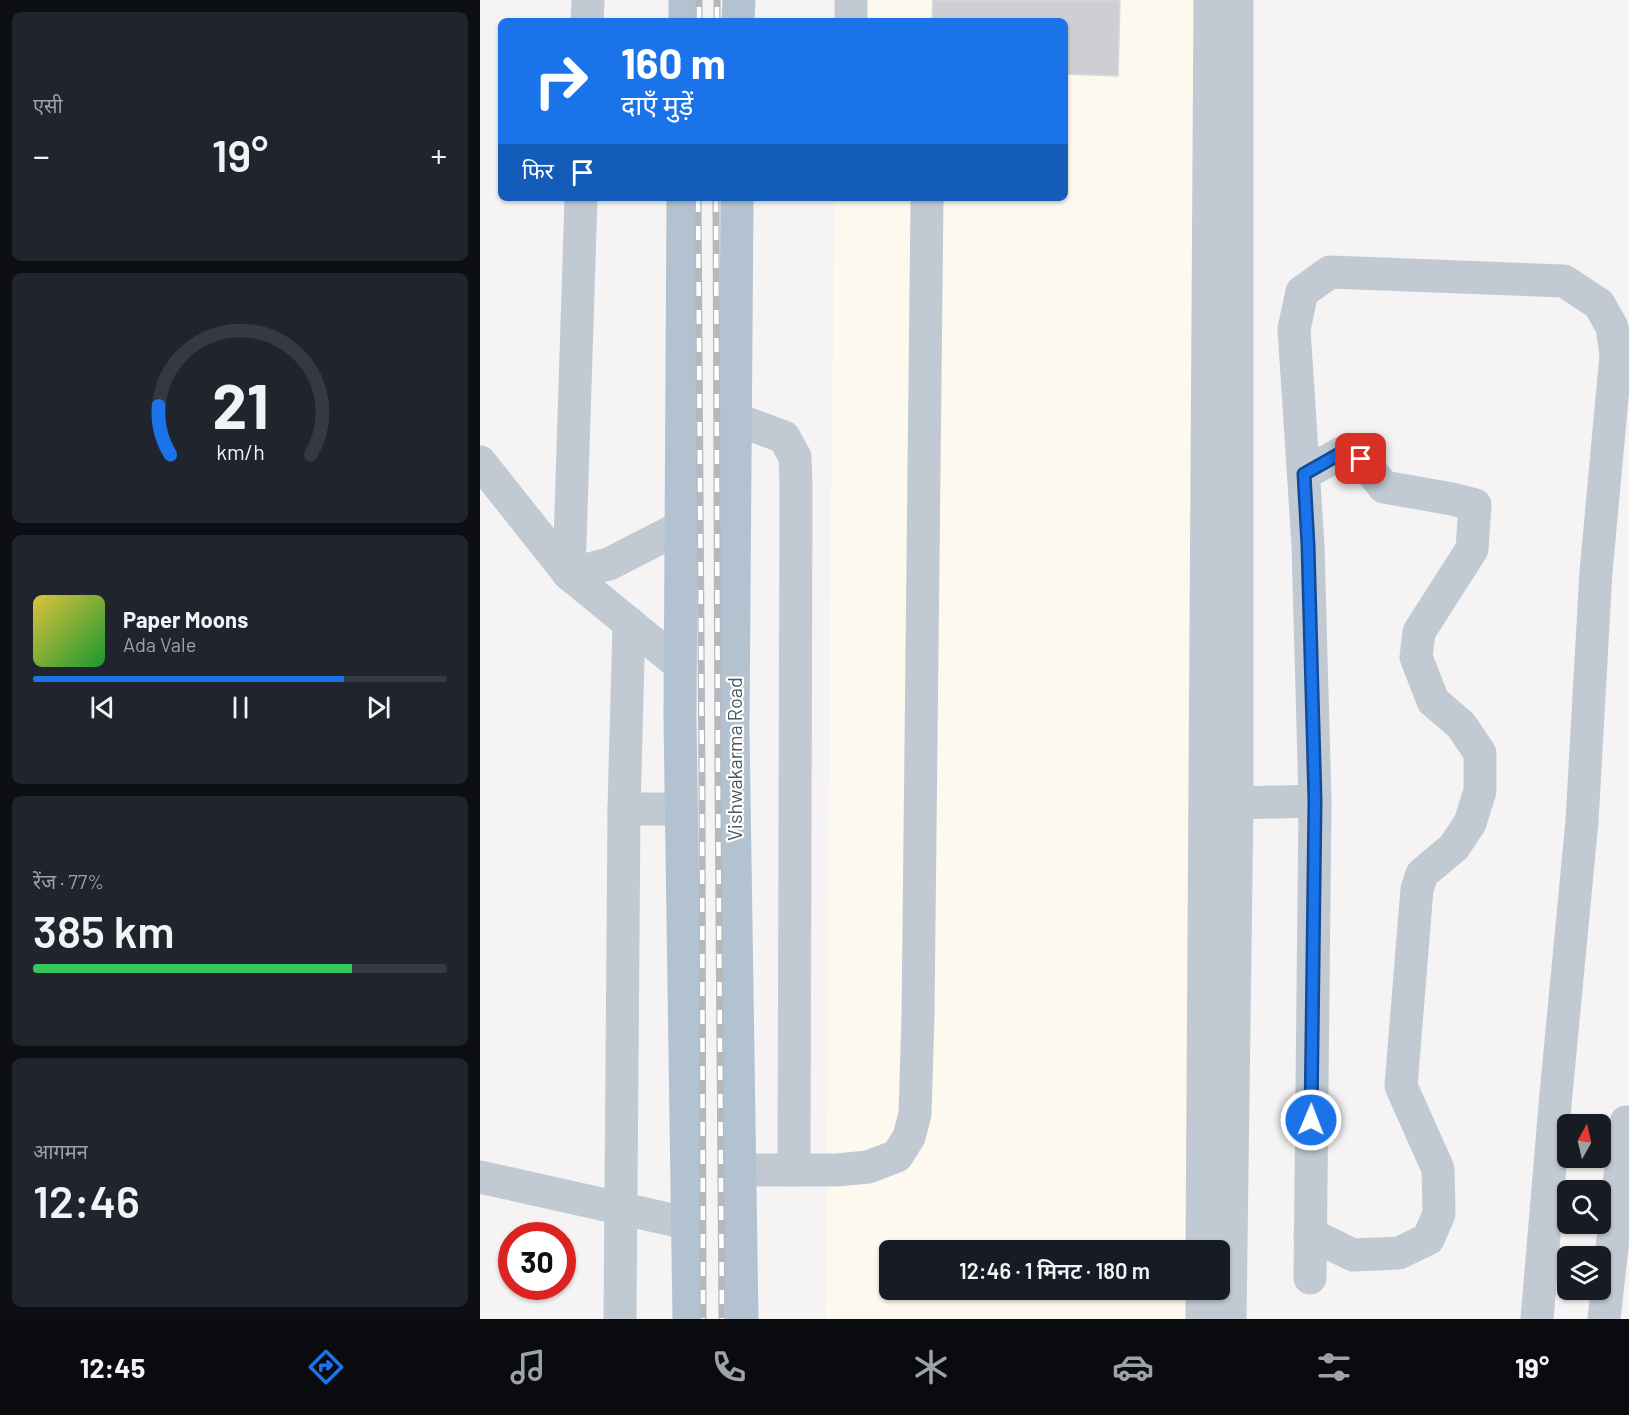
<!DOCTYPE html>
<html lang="hi">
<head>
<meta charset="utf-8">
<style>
	body { margin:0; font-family:Barlow,"Noto Sans Devanagari",sans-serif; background:#20242c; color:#f1f3f6; height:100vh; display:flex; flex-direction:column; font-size:22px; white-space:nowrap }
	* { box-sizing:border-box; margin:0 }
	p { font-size:20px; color:#9ea1a6 }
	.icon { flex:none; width:33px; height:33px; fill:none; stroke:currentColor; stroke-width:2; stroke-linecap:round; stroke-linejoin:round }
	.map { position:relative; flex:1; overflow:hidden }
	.details { display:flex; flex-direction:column; gap:12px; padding:12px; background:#0d0f14; width:480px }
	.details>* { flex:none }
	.hud { position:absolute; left:18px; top:18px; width:570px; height:183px; border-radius:9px; box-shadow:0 2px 4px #0004; background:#1a73e8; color:#fff; overflow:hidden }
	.needle { width:39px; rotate:8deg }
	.controls { position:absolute; left:1077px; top:1114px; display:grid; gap:12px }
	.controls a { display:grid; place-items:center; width:54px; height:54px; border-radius:9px; background:#171b24; box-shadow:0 2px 4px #0004; font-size:30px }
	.speed { position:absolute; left:18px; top:1222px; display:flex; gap:12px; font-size:30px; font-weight:700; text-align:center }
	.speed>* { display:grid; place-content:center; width:78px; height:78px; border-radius:50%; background:#171b24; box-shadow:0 2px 4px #0004; line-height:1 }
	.speed .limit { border:9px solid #d22; background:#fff; color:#111 }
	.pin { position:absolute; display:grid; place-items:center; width:51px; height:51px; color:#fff; margin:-26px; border-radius:12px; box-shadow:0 3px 9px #0006 }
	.me { position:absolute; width:66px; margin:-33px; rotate:1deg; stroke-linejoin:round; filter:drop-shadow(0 0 4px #0008) }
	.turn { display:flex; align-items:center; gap:21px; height:126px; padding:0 24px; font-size:27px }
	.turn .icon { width:78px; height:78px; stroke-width:2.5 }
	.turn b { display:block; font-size:42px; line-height:51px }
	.then { display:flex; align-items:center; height:57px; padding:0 24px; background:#0003; gap:12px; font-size:22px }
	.big { font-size:45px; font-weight:600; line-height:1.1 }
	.details .widget { flex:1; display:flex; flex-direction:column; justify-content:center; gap:9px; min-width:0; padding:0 21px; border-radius:9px; background:#20242c }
	.details .dial { align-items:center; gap:0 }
	.dial svg { height:156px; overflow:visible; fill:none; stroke:#363941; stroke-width:7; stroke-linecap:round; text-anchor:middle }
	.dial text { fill:#f1f3f6; stroke:none }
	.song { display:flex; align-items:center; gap:18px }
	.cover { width:72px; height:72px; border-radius:9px; background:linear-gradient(135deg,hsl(50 70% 55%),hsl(130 70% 35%)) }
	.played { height:6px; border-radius:3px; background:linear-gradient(90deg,#1a73e8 75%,#363941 75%) }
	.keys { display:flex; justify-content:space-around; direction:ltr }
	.heat { display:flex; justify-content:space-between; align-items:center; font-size:33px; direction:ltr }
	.charge { height:9px; border-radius:4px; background:linear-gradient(90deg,#34c759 77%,#363941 0) }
	.trip { position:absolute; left:399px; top:1240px; width:351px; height:60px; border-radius:9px; background:#171b24; box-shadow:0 2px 4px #0004; font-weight:600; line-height:60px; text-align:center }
	.tab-bar { display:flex; height:96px; justify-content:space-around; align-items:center; background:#090b0e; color:#9ea1a6 }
	.tab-bar .icon { width:42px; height:42px }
	.tab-bar .on { color:#1a73e8 }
	.tab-bar b { font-size:27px; color:#f1f3f6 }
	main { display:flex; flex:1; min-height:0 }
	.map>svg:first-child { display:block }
	.commercial { fill:#fdf9ef }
	.building { fill:#cdcfd5; stroke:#d7d9de; stroke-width:1.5 }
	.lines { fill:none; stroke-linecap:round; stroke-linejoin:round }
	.minor { stroke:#c1cad2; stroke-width:33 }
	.major { stroke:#b3c2d1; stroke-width:33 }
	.rail-casing { stroke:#b5b8bd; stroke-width:7 }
	.rail { stroke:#fff; stroke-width:4.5; stroke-dasharray:14; stroke-linecap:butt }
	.route-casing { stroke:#114b97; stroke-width:15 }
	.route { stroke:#1a73e8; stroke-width:10 }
	.labels { text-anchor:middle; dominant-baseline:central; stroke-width:4.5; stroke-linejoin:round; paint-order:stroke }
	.street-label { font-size:20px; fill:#4a5661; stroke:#fff }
</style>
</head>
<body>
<main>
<section class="details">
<div class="widget"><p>एसी</p>
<div class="heat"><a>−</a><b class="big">19°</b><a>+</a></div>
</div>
<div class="widget dial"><svg viewBox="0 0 100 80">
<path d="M14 69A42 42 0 1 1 86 69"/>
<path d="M14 69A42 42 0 0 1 8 44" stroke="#1a73e8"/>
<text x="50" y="56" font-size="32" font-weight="700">21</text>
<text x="50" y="72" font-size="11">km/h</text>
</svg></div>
<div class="widget">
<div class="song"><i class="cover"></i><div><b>Paper Moons</b><p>Ada Vale</p></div></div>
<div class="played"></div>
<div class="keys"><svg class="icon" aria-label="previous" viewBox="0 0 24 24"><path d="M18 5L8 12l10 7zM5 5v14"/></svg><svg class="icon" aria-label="pause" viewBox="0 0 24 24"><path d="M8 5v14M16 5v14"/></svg><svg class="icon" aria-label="next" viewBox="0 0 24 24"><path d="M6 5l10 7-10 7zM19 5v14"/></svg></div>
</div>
<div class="widget"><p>रेंज · 77%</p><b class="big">385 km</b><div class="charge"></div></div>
<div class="widget"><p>आगमन</p><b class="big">12:46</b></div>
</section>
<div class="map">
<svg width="1149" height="1319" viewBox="0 0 1149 1319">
	<rect width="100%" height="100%" fill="#f5f3f3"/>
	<!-- commercial -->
	<path class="commercial" d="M358,0h361l-6,1251h-303v39h303v29h-367l4,-755 5,-366h230v-177h-228z"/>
	<!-- building -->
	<path class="building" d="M453,0h187l-2,76 -53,-2v-53h-133z"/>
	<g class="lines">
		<!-- minor -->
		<g class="minor">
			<path d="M107,21l1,-21"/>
			<path d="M371,21v-21"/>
			<path d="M255,419l49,18 11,20 1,28 -2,685"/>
			<path d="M0,462l89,112 111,91"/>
			<path d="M824,474l37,-21 20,6 23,28 68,12 23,6 -3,44 -53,83 -3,25 17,44 28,24 19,28v38l-10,32 -16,24 -32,27 -5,15 -16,197 37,83 1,45 -11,25 -29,14 -46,2 -43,-21"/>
			<path d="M89,574l12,-376"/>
			<path d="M89,574l40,-10 72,-37"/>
			<path d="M757,803l78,-2"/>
			<path d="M144,809h57"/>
			<path d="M260,1170h97l31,-3 29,-11 12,-19 6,-23 3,-98 9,-818"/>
			<path d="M0,1177l206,46"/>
			<path d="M722,1251l8,-1251"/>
			<path d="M830,1278l5,-477 -7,-256 -14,-216 8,-37 28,-20 234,9 35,23 13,23 4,28 -20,217 -14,249 -26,273 -19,225"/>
			<path d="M140,1319l4,-510 5,-186"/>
			<path d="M722,1319v-29"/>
			<path d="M750,1319l7,-516v-803"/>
			<path d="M1124,1319l22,-197h3"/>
		</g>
		<!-- major -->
		<g class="major">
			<path d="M205,21v-21"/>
			<path d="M258,21l1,-21"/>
			<path d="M203,198l-3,520 9,601"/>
			<path d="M257,198l-4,531 9,590"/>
		</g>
		<defs>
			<g id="rail">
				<path d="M219,21v-21"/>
				<path d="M237,21v-21"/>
				<path d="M218,198l4,583 1,538"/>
				<path d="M236,198l2,579 4,542"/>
			</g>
		</defs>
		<!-- rail casing -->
		<use href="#rail" class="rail-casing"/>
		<!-- rail -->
		<use href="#rail" class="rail"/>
	</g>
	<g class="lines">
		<defs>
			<path id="route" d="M831,1120l4,-319 -7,-256 -4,-71 37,-21 20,6"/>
		</defs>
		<!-- route casing -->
		<use href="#route" class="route-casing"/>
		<!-- route -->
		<use href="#route" class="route"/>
	</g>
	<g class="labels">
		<!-- street labels -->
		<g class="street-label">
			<text transform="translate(254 759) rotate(-90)">Vishwakarma Road</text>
		</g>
	</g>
</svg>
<div class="controls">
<a><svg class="needle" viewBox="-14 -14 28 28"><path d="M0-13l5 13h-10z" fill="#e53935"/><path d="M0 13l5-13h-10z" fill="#9ea1a6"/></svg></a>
<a><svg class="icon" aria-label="search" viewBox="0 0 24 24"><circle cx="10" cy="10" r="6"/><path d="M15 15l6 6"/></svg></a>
<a><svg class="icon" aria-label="layers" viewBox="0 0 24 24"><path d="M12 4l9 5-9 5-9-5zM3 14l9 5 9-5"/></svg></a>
</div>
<div class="speed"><div class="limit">30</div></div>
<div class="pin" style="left:881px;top:459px;background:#d93025"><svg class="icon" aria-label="arrive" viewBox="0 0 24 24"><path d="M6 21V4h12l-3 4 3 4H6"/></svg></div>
<svg class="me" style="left:831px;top:1120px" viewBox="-20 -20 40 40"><circle r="17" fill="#1a73e8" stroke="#fff" stroke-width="3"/><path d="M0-11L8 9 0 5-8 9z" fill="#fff"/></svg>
<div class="trip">12:46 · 1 मिनट · 180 m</div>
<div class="hud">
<div class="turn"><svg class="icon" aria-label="right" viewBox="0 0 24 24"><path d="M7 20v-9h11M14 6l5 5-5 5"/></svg><div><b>160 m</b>दाएँ मुड़ें</div></div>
<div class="then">फिर<svg class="icon" aria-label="arrive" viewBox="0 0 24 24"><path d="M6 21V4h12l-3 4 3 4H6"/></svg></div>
</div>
</div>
</main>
<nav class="tab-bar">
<b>12:45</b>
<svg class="icon on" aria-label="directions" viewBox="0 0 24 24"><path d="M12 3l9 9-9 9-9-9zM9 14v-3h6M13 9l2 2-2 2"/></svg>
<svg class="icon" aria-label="music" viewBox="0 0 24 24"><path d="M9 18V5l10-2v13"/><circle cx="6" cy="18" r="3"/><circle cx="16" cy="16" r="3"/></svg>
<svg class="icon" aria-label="phone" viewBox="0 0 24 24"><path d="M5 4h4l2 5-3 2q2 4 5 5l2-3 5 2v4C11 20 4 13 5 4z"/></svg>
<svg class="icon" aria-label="climate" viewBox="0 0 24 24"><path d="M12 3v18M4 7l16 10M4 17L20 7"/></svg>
<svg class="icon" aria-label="car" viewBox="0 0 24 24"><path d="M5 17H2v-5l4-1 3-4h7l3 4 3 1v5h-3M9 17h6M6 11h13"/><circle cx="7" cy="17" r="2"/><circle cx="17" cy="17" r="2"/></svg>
<svg class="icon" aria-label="filters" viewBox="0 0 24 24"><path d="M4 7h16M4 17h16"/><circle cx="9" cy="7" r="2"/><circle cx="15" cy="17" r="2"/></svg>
<b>19°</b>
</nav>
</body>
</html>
